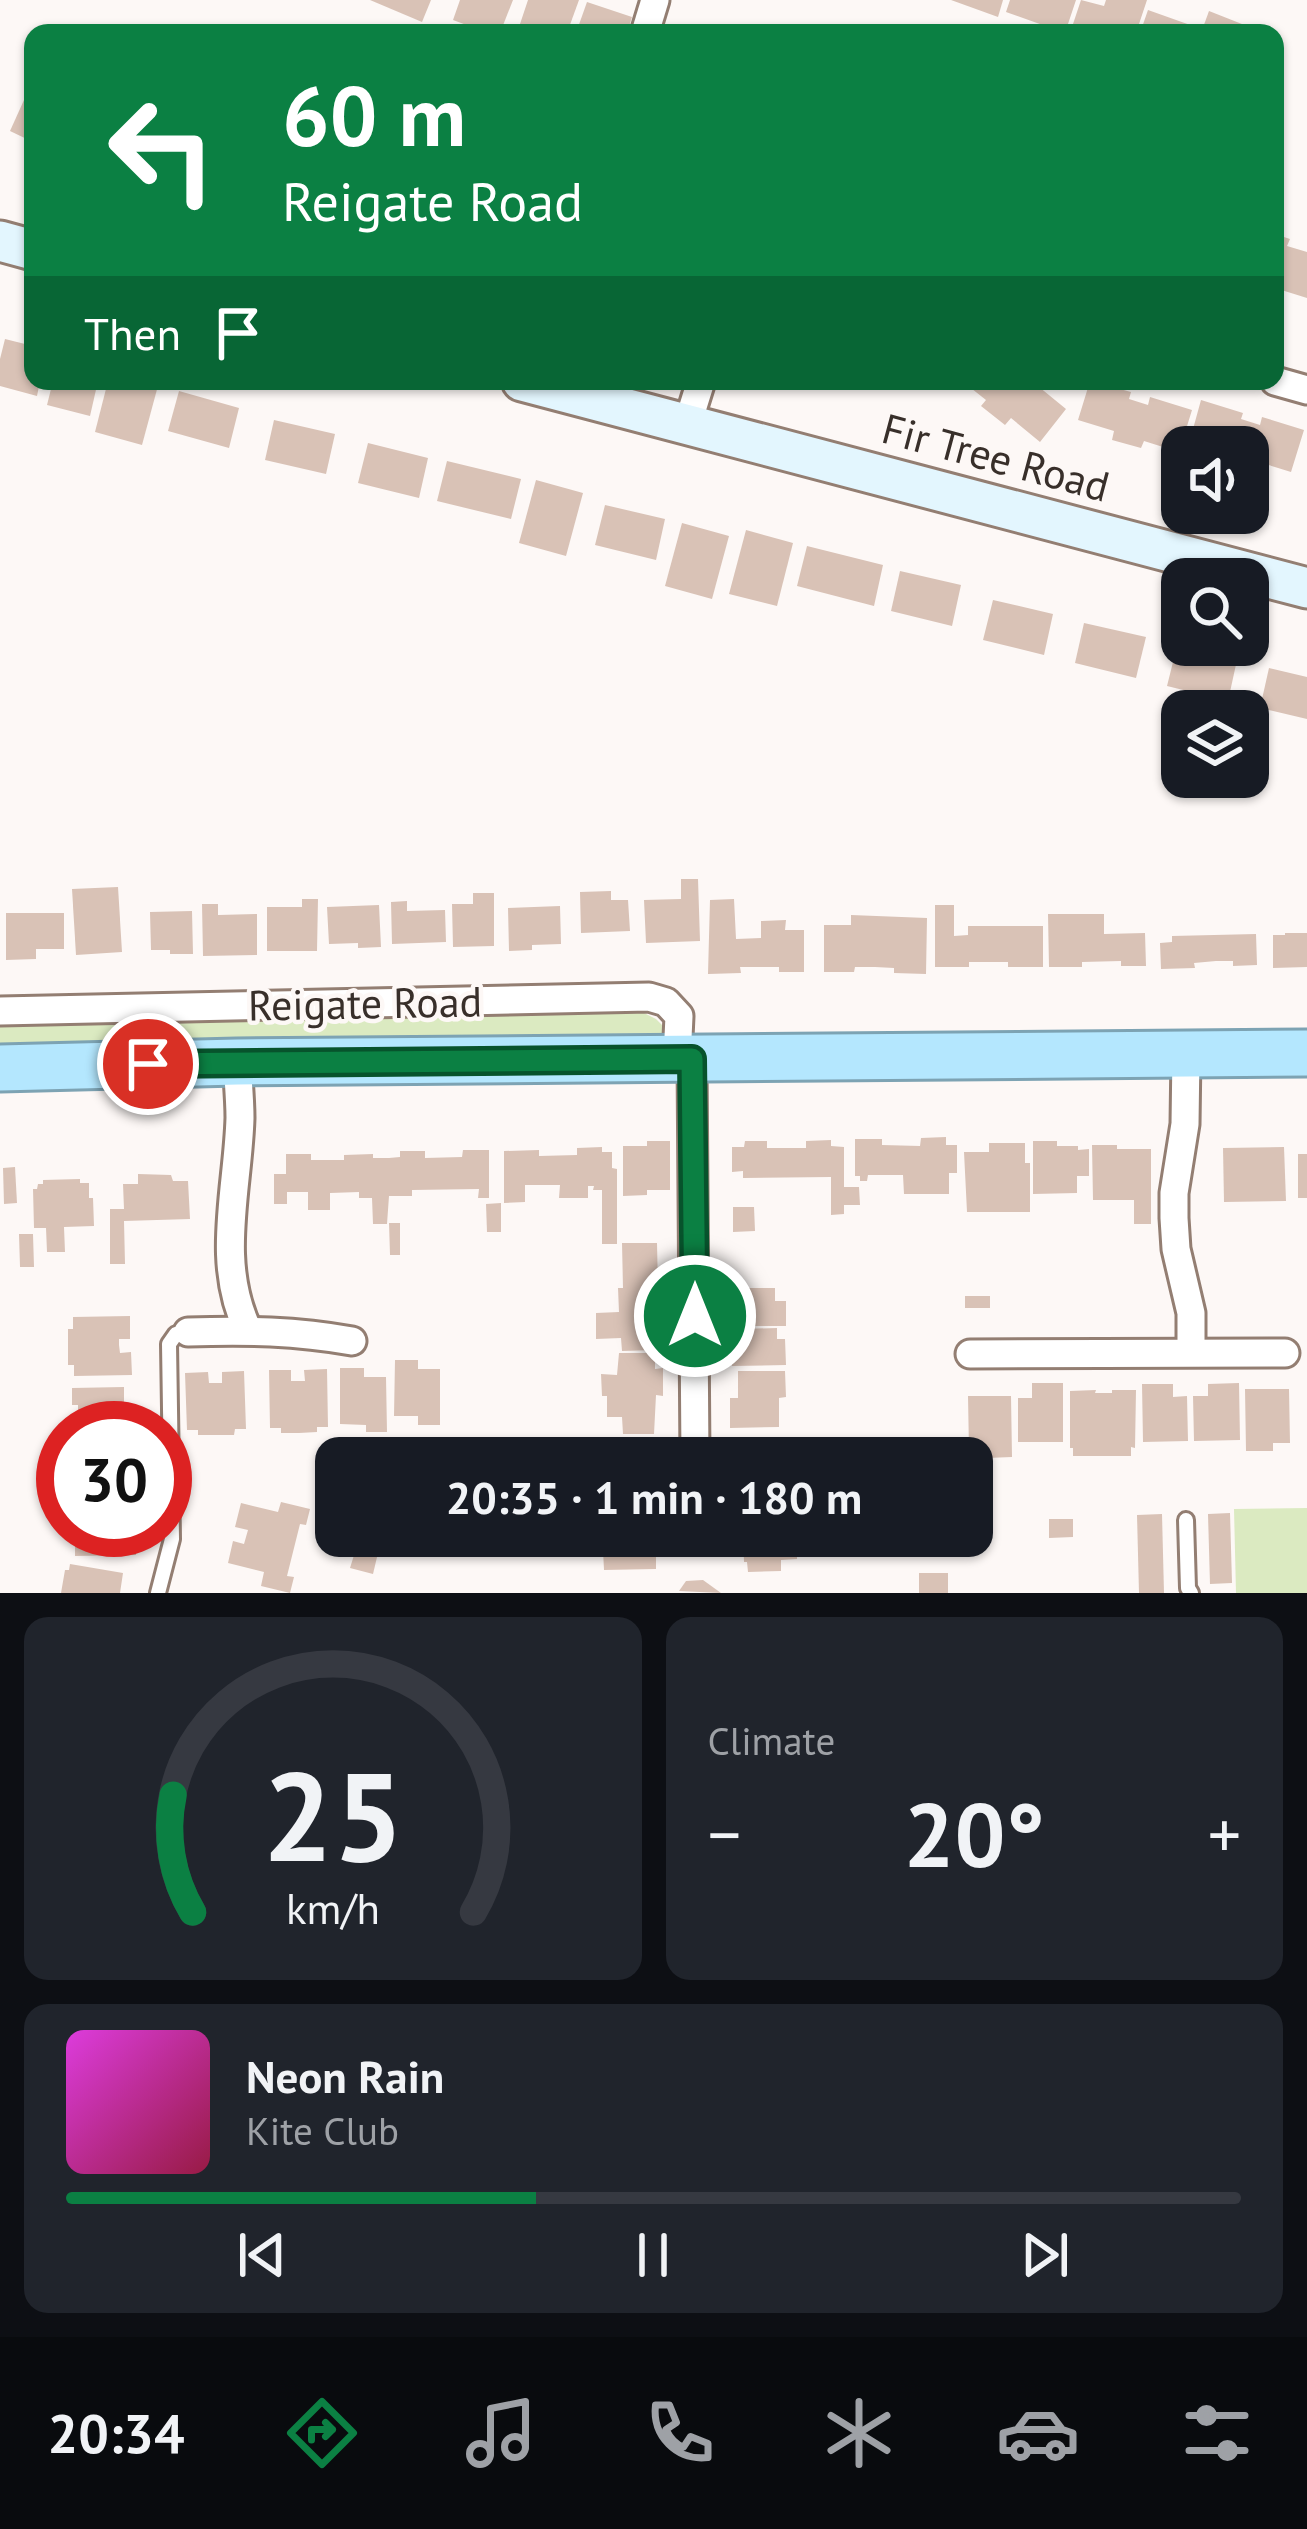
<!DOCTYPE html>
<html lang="en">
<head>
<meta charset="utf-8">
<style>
	body { margin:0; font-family:"PT Sans",sans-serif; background:#20242c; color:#f1f3f6; height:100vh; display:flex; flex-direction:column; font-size:45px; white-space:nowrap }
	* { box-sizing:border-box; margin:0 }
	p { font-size:39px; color:#9ea1a6 }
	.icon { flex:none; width:66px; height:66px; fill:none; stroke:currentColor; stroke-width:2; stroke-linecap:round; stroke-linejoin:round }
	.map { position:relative; height:1593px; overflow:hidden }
	.side { display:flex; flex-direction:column; gap:24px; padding:24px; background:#0d0f14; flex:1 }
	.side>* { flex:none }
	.guide { position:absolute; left:24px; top:24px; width:1260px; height:366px; border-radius:24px; box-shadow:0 3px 9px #0004; background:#0b8043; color:#fff; overflow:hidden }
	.tools { position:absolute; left:1161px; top:426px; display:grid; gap:24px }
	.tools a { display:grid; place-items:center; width:108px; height:108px; border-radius:24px; background:#171b24; box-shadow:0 3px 9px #0004; font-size:60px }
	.speed { position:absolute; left:36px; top:1401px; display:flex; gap:24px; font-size:60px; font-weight:700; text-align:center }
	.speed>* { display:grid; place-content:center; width:156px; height:156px; border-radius:50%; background:#171b24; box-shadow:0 3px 9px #0004; line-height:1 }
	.speed .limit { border:18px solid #d22; background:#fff; color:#111 }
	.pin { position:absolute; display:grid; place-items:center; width:102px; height:102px; color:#fff; margin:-51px; border:6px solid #fff; border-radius:50%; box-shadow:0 3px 12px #0007 }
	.me { position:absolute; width:132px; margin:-66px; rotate:0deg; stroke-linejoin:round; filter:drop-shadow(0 0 9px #0008) }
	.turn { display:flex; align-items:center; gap:42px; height:252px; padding:0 60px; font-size:54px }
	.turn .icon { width:156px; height:156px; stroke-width:2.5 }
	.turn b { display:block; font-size:84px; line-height:102px }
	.then { display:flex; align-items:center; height:114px; padding:0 60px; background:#0003; gap:24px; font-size:45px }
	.big { font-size:90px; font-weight:800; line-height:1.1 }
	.side .widget { flex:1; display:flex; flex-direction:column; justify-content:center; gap:18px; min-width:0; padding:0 42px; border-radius:24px; background:#20242c }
	.side .dial { align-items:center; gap:0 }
	.dial svg { height:312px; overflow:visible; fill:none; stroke:#363941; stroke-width:7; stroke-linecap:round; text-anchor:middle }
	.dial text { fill:#f1f3f6; stroke:none }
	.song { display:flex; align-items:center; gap:36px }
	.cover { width:144px; height:144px; border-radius:18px; background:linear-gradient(135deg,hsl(300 70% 55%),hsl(340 70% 35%)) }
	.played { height:12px; border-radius:6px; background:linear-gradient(90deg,#0b8043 40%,#363941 40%) }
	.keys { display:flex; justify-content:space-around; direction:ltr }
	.heat { display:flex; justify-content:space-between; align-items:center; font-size:66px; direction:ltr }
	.side .tiles { flex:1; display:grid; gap:24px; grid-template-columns:1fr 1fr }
	.widget:last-child { grid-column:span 2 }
	.trip { position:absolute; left:315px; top:1437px; width:678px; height:120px; border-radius:24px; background:#171b24; box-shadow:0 3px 9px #0004; font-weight:800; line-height:120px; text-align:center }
	.menu { display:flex; height:192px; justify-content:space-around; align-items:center; background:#090b0e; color:#9ea1a6 }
	.menu .icon { width:84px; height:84px }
	.menu .current { color:#0b8043 }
	.menu b { font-size:54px; color:#f1f3f6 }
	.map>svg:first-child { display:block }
	.green { fill:#dbeac1 }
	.building { fill:#d9c2b6 }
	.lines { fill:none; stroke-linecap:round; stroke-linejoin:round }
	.service-casing { stroke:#937e72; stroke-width:20 }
	.minor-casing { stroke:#937e72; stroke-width:33 }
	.secondary-casing { stroke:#937e72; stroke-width:45 }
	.trunk-casing { stroke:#7da3b3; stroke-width:51 }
	.service { stroke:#fff; stroke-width:14 }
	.minor { stroke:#fff; stroke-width:27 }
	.secondary { stroke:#e3f6fe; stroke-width:39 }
	.trunk { stroke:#b4e7fe; stroke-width:45 }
	.route-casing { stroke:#07532c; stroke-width:30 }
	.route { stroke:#0b8043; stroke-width:21 }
	.labels { text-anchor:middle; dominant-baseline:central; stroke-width:9; stroke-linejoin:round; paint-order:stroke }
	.street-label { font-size:42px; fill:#382f2a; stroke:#fdf8f6 }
</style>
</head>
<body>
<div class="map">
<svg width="1307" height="1593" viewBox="0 0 1307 1593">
	<rect width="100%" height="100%" fill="#fdf8f6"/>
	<!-- green -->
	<g class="green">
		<path d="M642,1012l14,7 9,9 -1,7 -11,6 -653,8v-26z"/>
		<path d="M1307,1508v85h-71l-2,-84z"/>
	</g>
	<!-- building -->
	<g class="building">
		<path d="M370,0h61l-9,22z"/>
		<path d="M460,0h53l-13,33h-12l-35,-13z"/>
		<path d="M528,0h51l-12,33h-50z"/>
		<path d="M951,0h52l-5,17z"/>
		<path d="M1010,0h66l-11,33 -59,-21z"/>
		<path d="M1081,0l23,6 2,-6h41l-11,33h-66z"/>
		<path d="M587,2l45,15 -5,16h-51z"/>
		<path d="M1148,10l45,16 -3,7h-50z"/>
		<path d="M1209,11l38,15 -3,7h-43z"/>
		<path d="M33,80v62l-23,-11z"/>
		<path d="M1275,234l15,5 -3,7 20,6v46l-32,-10z"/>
		<path d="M5,339l28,7v35h7l-3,15 -37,-10v-27z"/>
		<path d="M53,381h45l-8,35 -43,-11z"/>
		<path d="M108,381l51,1 -17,63 -47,-13z"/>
		<path d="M962,381h58l9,6 4,-5 33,27 -26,33 -29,-24 -6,7 -24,-19 5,-6z"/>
		<path d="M1090,381l41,11 -2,7 19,6 2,-8 42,13 -13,42 -35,-11 -3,7 -29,-8 2,-9 -36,-11z"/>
		<path d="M179,391l60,17 -10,40 -61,-17z"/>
		<path d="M1201,400l42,13 -2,6 19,6 2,-8 42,13 -13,42 -35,-11 -3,8 -5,-2v-20h-36l-22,-7z"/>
		<path d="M274,420l61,14 -9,40 -61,-14z"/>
		<path d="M368,443l60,15 -9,40 -61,-15z"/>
		<path d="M447,461l74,18 -10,40 -74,-18z"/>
		<path d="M536,480l47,13 -17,63 -47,-13z"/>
		<path d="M605,505l60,14 -9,41 -61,-15z"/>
		<path d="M682,523l47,13 -17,63 -47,-13z"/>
		<path d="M746,530l47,13 -16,63 -48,-12z"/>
		<path d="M807,546l76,19 -9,41 -77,-20z"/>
		<path d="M900,571l61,14 -9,41 -61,-15z"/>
		<path d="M993,600l60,14 -9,41 -61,-15z"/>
		<path d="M1084,623l62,14 -10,41 -61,-15z"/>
		<path d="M1177,646l60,14 -9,41 -61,-15z"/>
		<path d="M1269,668l38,9v42l-47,-11z"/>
		<path d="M681,879h17l2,62 -54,2 -2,-43 37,-1z"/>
		<path d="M118,887l4,65 -46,3 -4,-66z"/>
		<path d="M611,891v9h17l2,31 -49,2 -1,-41z"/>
		<path d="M473,893h21v53l-41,1 -1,-43h21z"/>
		<path d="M302,899h16l-1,52h-50v-44h35z"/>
		<path d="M734,899l2,40 25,-1v-17l25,-1 -1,10h19v42h-25v-5h-39l1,6 -33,1 2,-74z"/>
		<path d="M407,901v10l38,-1 1,32 -54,2 -1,-42z"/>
		<path d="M202,904h16v11l39,-1v41l-54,1z"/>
		<path d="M379,905l2,42 -23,1v-5l-29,1 -2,-37z"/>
		<path d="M935,905h19v31l14,-1v-9h75v41h-35v-5h-39v5h-34z"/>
		<path d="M560,906l1,38 -29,1v5l-23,1 -1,-43z"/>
		<path d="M192,911l1,43h-23v-4h-19l-1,-38z"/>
		<path d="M6,913h58v36h-28v10l-30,1z"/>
		<path d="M1048,914h56v20l41,-1 1,33h-25v-5l-39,1v5h-33z"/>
		<path d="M851,915l76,3 -1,56 -32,-1v-5l-19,-1h-20l-1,5h-30v-47h27z"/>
		<path d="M1285,933h22v34l-34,1v-33h12z"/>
		<path d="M1256,934l1,31 -24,1v-5h-17l-22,2 1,5 -34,1 -1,-26 12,-1v-6z"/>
		<path d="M946,1137v8h11v28h-8v21h-45l-1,-19h-35l-1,6h-7v-5h-5v-37h27v6l38,1 1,-8z"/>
		<path d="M831,1140v6l13,1v40h15l1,18h-16v9l-13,1v-38l-88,1v-7l-11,1v-25h12l1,-6h22v7h39v-7z"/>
		<path d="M647,1141h23v49h-23v5l-24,1v-50h24z"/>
		<path d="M1033,1141h24v5h21v4l11,-1v27h-12v17l-44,1z"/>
		<path d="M989,1143h36v20h5v49h-63l-3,-60h25z"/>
		<path d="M1092,1145h25v4h34v75h-17v-24h-41z"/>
		<path d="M602,1147v5h10v16l5,1v75h-15v-54h-9l1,-4h-6v12h-29l1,-13h-35v17l-21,1v-52l35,-1v6l38,-1v-7z"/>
		<path d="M1284,1147l2,54 -62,1 -1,-54z"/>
		<path d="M463,1150h26v48h-11l1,-9 -67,1v6h-23l-2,28h-14l-1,-26h-13v-6l-29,1v17h-22v-18h-21v12h-13v-30h12v-20h25v6h33v-5l29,-1v4h16l11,-1v-6h25v7l37,-1z"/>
		<rect x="1298" y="1154" width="9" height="44"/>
		<path d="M15,1167l2,36 -13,1 -1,-36z"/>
		<path d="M138,1174l33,1 2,6h15l2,38 -66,2 1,43h-15v-55h14l-1,-25h15z"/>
		<path d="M80,1179v4h9v15h4l1,28 -30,1 1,25h-18l-1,-24h-12l-1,-39h4l1,-5h5v-4z"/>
		<path d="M501,1203v29h-14l-1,-28z"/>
		<path d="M733,1207h21l1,24 -22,1z"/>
		<path d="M389,1223h11v32h-10z"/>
		<path d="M19,1234h14l1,33h-14z"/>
		<path d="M622,1243h35l1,45 10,-1v25h-9l1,20h-5v18l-33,1 -1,-13 -25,1v-26l23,-1 -1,-24h5z"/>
		<path d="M742,1288h33v13h11v25h-54l1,-26h9z"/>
		<rect x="965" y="1296" width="25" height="12"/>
		<path d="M130,1316v23h-11v6l1,8 11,-1 1,23 -58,1v-11h-6v-36h5v-12z"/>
		<path d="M777,1328v11h8l1,26 -54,1v-27h11l-1,-10z"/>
		<path d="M619,1353h36v16l8,-1v28l-7,-1 -2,39h-31l-1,-17h-15v-21h-5l-1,-22 16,1z"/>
		<path d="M395,1360h23v9h22v56h-22v-9h-24z"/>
		<path d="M340,1368h24v9h22l1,55h-21v-7l-26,-1z"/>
		<path d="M327,1369l1,58h-11v5l-18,1h-18v-5h-11l-1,-58h22v11h14l-1,-11z"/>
		<path d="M244,1371l2,58h-11l-1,6h-36v-5h-11l-2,-57 23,-1 1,11h13v-11z"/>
		<path d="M738,1371h47l1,26 -7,1v29l-49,1v-30h8z"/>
		<path d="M1032,1383h31v59h-45v-44h14z"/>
		<path d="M1239,1383l1,57 -46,1 -1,-45h15v-12z"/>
		<path d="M1142,1384h31v13l14,-1 1,45 -45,1z"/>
		<path d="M124,1387v19h9l1,22h-56v-23h-6v-17z"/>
		<path d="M1245,1389h44l1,54h-17v8h-27z"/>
		<path d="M1096,1390l-1,3h17v-3h24l-1,58 -4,-1v9h-58v-8h-3v-57z"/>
		<path d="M968,1396h43l1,61 -25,1v-7h-18z"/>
		<path d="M657,1437v21h-37l2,-20z"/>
		<path d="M827,1440l1,18h-31l-1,-17z"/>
		<path d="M281,1502l29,7 -4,16 -6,-1 -13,52 7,1 -4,16 -29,-7 3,-14 -36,-9 5,-22 11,3 4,-14 -13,-3 6,-24 37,9z"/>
		<path d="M1230,1513l2,70 -22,1 -2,-70z"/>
		<path d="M1162,1514l2,79h-25l-2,-78z"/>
		<path d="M1049,1519h24v18l-24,1z"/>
		<path d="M75,1530l61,1v24l-61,1z"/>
		<path d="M360,1536h22l-9,38 -23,-6z"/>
		<path d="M619,1536h48v17l-11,1v15l-52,1 -1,-20h16z"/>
		<path d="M743,1536l54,2v21l-16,1v11l-33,1 -1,-10h-3z"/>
		<path d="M70,1564l53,9 -3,20h-59l4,-23h4z"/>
		<rect x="919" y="1573" width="29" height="20"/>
		<path d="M703,1580l18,13 -42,-2 7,-10z"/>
	</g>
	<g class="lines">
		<defs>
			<g id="service">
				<path d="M695,1458h61"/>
				<path d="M1186,1520l2,68 3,5"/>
				<path d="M158,1593l14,-54 -3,-195 7,-10 12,-2"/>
			</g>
			<g id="minor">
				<path d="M645,33l10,-33"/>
				<path d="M1275,381l32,9"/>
				<path d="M687,426l14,-45"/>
				<path d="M0,1011l649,-14 17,5 13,14 -2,43"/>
				<path d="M1186,1054l-1,70 -11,69v25l2,31 15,64v39"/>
				<path d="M692,1059l3,399"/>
				<path d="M237,1062c1,18 3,37 3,56 -2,71 -25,144 8,212"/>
				<path d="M188,1332c58,-2 108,-1 164,9"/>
				<path d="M970,1354l315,-1"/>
			</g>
			<g id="secondary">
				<path d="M0,241l33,9"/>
				<path d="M522,381l785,207"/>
			</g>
			<path id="trunk" d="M0,1068l237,-6 1070,-9"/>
		</defs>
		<!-- service casing -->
		<use href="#service" class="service-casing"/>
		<!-- minor casing -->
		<use href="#minor" class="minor-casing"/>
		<!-- secondary casing -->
		<use href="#secondary" class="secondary-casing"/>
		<!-- trunk casing -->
		<use href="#trunk" class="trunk-casing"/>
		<!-- service -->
		<use href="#service" class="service"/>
		<!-- minor -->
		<use href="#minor" class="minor"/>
		<!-- secondary -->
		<use href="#secondary" class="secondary"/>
		<!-- trunk -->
		<use href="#trunk" class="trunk"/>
	</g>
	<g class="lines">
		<defs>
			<path id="route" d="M148,1064l544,-5 3,257"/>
		</defs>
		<!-- route casing -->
		<use href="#route" class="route-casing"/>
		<!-- route -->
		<use href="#route" class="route"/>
	</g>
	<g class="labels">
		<!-- street labels -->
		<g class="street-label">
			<text transform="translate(996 457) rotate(15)">Fir Tree Road</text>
			<text transform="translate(365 1003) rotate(-1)">Reigate Road</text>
		</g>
	</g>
</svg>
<div class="tools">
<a><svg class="icon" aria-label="sound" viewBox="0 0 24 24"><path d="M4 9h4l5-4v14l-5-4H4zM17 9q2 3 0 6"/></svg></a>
<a><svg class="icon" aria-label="search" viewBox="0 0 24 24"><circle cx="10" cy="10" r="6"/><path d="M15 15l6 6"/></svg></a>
<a><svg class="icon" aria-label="layers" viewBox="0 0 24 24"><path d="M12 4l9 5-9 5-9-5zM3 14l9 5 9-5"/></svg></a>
</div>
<div class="speed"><div class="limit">30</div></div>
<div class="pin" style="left:148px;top:1064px;background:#d93025"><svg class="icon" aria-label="arrive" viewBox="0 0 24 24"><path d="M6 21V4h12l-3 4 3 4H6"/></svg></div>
<svg class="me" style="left:695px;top:1316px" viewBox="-20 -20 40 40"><circle r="17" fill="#0b8043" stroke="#fff" stroke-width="3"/><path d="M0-11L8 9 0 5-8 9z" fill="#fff"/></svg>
<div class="trip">20:35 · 1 min · 180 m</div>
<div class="guide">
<div class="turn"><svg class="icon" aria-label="left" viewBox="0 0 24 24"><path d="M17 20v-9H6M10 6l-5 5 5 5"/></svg><div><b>60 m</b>Reigate Road</div></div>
<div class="then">Then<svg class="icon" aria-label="arrive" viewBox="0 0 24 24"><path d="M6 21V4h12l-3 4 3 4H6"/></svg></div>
</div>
</div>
<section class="side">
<div class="tiles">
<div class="widget dial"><svg viewBox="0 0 100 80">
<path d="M14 69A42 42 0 1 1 86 69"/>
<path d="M14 69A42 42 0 0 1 9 39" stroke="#0b8043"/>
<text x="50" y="56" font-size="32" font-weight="700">25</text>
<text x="50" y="72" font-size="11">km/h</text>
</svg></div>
<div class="widget"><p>Climate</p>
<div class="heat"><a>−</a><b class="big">20°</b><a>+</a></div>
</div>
<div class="widget">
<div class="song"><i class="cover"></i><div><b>Neon Rain</b><p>Kite Club</p></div></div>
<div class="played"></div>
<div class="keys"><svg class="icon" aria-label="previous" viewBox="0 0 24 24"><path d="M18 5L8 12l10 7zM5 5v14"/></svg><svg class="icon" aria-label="pause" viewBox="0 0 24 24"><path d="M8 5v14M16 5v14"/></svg><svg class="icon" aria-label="next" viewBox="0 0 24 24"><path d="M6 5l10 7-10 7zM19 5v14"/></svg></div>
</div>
</div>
</section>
<nav class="menu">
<b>20:34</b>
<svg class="icon current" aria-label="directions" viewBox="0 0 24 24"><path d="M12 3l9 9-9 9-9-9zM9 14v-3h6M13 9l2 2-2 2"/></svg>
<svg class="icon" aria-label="music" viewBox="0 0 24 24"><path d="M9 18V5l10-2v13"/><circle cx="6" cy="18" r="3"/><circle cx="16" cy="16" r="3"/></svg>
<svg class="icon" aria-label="phone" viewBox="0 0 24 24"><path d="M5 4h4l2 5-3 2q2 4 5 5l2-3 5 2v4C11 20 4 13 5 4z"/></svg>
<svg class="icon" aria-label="climate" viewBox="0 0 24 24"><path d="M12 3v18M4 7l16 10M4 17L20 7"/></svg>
<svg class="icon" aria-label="car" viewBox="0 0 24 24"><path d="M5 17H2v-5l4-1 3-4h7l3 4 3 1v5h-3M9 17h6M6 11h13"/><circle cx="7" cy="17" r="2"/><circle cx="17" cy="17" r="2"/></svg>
<svg class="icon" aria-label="filters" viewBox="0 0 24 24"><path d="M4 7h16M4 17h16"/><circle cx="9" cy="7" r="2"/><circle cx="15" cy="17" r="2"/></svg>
</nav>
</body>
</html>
